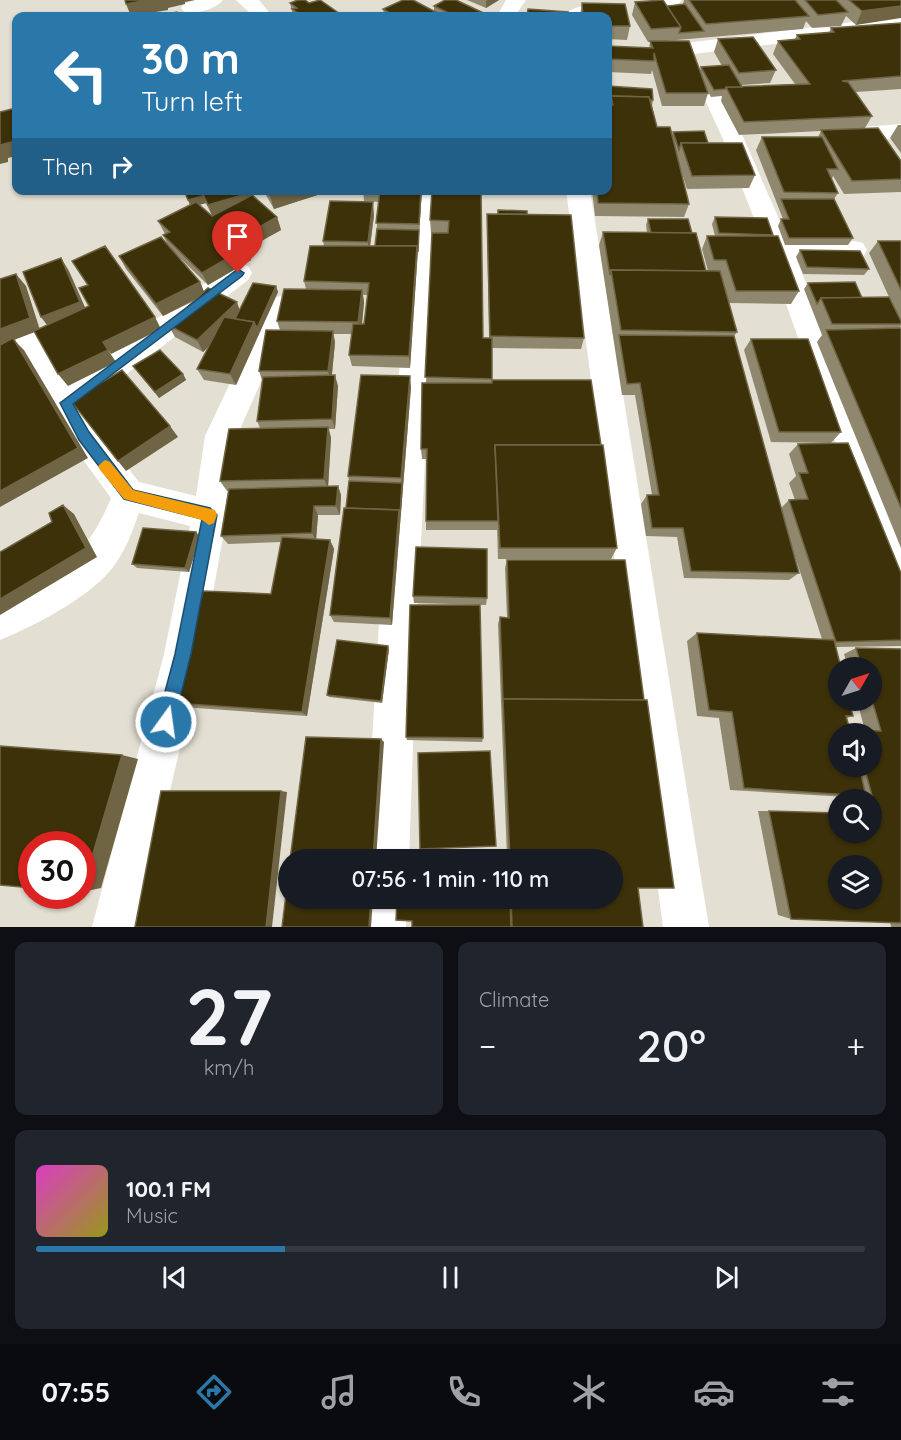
<!DOCTYPE html>
<html lang="en">
<head>
<meta charset="utf-8">
<style>
	body { margin:0; font-family:Quicksand,sans-serif; background:#20242c; color:#f1f3f6; height:100vh; display:flex; flex-direction:column; font-size:22px; white-space:nowrap }
	* { box-sizing:border-box; margin:0 }
	p { font-size:20px; color:#9ea1a6 }
	.icon { flex:none; width:33px; height:33px; fill:none; stroke:currentColor; stroke-width:2; stroke-linecap:round; stroke-linejoin:round }
	.map { position:relative; height:927px; overflow:hidden }
	.side { display:flex; flex-direction:column; gap:15px; padding:15px; background:#0d0f14; flex:1 }
	.side>* { flex:none }
	.hud { position:absolute; left:12px; top:12px; width:600px; height:183px; border-radius:12px; box-shadow:0 2px 4px #0004; background:#2a77aa; color:#fff; overflow:hidden }
	.needle { width:39px; rotate:51deg }
	.tools { position:absolute; left:828px; top:657px; display:grid; gap:12px }
	.tools a { display:grid; place-items:center; width:54px; height:54px; border-radius:50%; background:#171b24; box-shadow:0 2px 4px #0004; font-size:30px }
	.speed { position:absolute; left:18px; top:831px; display:flex; gap:12px; font-size:30px; font-weight:700; text-align:center }
	.speed>* { display:grid; place-content:center; width:78px; height:78px; border-radius:50%; background:#171b24; box-shadow:0 2px 4px #0004; line-height:1 }
	.speed .limit { border:9px solid #d22; background:#fff; color:#111 }
	.pin { position:absolute; display:grid; place-items:center; width:51px; height:51px; color:#fff; margin:-62px -26px; border-radius:50% 50% 50% 0; rotate:-45deg; box-shadow:0 0 6px #0007 }
	.pin .icon { rotate:45deg }
	.me { position:absolute; width:66px; margin:-33px; rotate:14deg; stroke-linejoin:round; filter:drop-shadow(0 0 4px #0008) }
	.turn { display:flex; align-items:center; gap:21px; height:126px; padding:0 30px; font-size:27px }
	.turn .icon { width:78px; height:78px; stroke-width:2.5 }
	.turn b { display:block; font-size:42px; line-height:51px }
	.then { display:flex; align-items:center; height:57px; padding:0 30px; background:#0003; gap:12px; font-size:22px }
	.big { font-size:45px; font-weight:600; line-height:1.1 }
	.side .widget { flex:1; display:flex; flex-direction:column; justify-content:center; gap:9px; min-width:0; padding:0 21px; border-radius:12px; background:#20242c }
	.side .dial { align-items:center; gap:0 }
	.dial b { font-size:78px; line-height:1 }
	.song { display:flex; align-items:center; gap:18px }
	.cover { width:72px; height:72px; border-radius:9px; background:linear-gradient(135deg,hsl(310 70% 55%),hsl(60 70% 35%)) }
	.played { height:6px; border-radius:3px; background:linear-gradient(90deg,#2a77aa 30%,#363941 30%) }
	.keys { display:flex; justify-content:space-around; direction:ltr }
	.heat { display:flex; justify-content:space-between; align-items:center; font-size:33px; direction:ltr }
	.side .tiles { flex:1; display:grid; gap:15px; grid-template-columns:1fr 1fr }
	.widget:last-child { grid-column:span 2 }
	.trip { position:absolute; left:278px; top:849px; width:345px; height:60px; border-radius:30px; background:#171b24; box-shadow:0 2px 4px #0004; font-weight:600; line-height:60px; text-align:center }
	.menu { display:flex; height:96px; justify-content:space-around; align-items:center; background:#090b0e; color:#9ea1a6 }
	.menu .icon { width:42px; height:42px }
	.menu .current { color:#2a77aa }
	.menu b { font-size:27px; color:#f1f3f6 }
	.map>svg:first-child { display:block }
	.lines { fill:none; stroke-linecap:round; stroke-linejoin:round }
	.minor { fill:#fff; fill-rule:evenodd }
	.wall { fill:#90886e; fill-rule:evenodd }
	.shaded-wall { fill:#6f6545 }
	.building { fill:#3d3109; stroke:#6f6545; stroke-width:1.5; fill-rule:evenodd }
	.route { fill:#2a77aa; stroke:#1b4d6e; stroke-width:1.5 }
	.slow { fill:#f59e0b }
</style>
</head>
<body>
<div class="map">
<svg width="901" height="927" viewBox="0 0 901 927">
	<rect width="100%" height="100%" fill="#e3dfd2"/>
	<g class="lines">
		<!-- minor -->
		<g class="minor">
			<path d="M195,0h28c-7,9 -28,15 -39,12l-3,-4 3,-4z"/>
			<path d="M236,0h23l13,16h-19z"/>
			<path d="M506,0h20l-11,16h-18z"/>
			<path d="M652,0h30c-6,8 -21,10 -30,8l-3,-4z"/>
			<path d="M612,4l7,2 3,4 -3,4 -55,2c9,-13 34,-10 48,-12z"/>
			<path d="M901,16v12l-215,27 -7,-2 -3,-4 3,-4 7,-2z"/>
			<path d="M716,93l8,2 3,5 62,142 65,-1 9,2 4,7 -4,7 -9,2 -57,1 104,268v64l-13,-5 -5,-12 -116,-324 -45,-114 -17,-37 3,-5z"/>
			<path d="M901,124v14l-63,5 -8,-2 -4,-5 4,-5 8,-2z"/>
			<path d="M414,190h24l-20,416 -9,254h-44l15,-254z"/>
			<path d="M566,190h24l119,737h-46z"/>
			<path d="M238,263l10,3 4,7 -4,7 -164,127 11,19 44,56 57,14 9,-60 61,-129 4,-7 10,-4 10,4 4,7 -57,129 -10,79 -25,139 -64,273h-46l72,-273 26,-128 -51,-13c-7,20 -15,41 -29,58 -24,28 -76,55 -110,69v-39c55,-30 87,-42 111,-103l-38,-52 -60,-111 5,-8 10,-3 10,3 32,56 158,-117z"/>
			<path d="M362,898h46l-2,29h-46z"/>
		</g>
	</g>
	<!-- wall -->
	<g class="wall">
		<path d="M467,0h32l-13,8z"/>
		<path d="M684,0h217l-45,25 -10,-9 -5,10 -29,2 -6,-7 -3,8 -138,12 35,29 1,-3 21,-1 -8,-14 4,-13 58,31 -6,13 -29,2 1,2 53,-3 -22,-30 5,-13 17,-2 2,-4 32,-2 2,-5 70,-5v66l-45,3 16,24 -7,12 36,33v31l-57,2 -11,-18 -1,3 6,14 -4,6 19,39 -5,7h-63l-7,-19 3,-7h2l-27,-69 6,-13h56l3,-6 -82,4 -18,-34 1,-5 -11,1 -5,-9 2,5 -4,13h-42l-10,-36 -1,4 -43,-2v-26l41,2 1,-6h-2l-16,-27 3,-13 32,4 16,-2z"/>
		<path d="M290,3h19l34,13h-50z"/>
		<path d="M582,3l48,23 -3,14 -19,-1v-23h-28z"/>
		<path d="M434,6l56,10h-106l-1,-7 51,3z"/>
		<path d="M608,86l45,14 -1,6 5,21 15,9 1,-4 35,11 47,32 -6,13 -62,1 -10,-31 12,46 -5,13 -89,-1 -3,-26h16l1,-85h-1z"/>
		<path d="M898,125h3v28l-11,-15z"/>
		<path d="M184,190l71,8 22,19 4,13 -34,19 4,11 -43,25 -29,-28 21,25 4,10 36,18 36,-24 2,6 -42,93 -32,-5 -7,-11 12,-23 -6,6 -28,-15 -7,-12 28,-25 -33,16 -37,-47 -7,-13 48,-13 -4,-8 2,-1 -7,-13 32,-16zM205,201l7,15 -13,-11 7,-2z"/>
		<path d="M263,190h70l-59,19z"/>
		<path d="M363,190h59l-12,178 -58,-2 -3,-11 3,-21h-19l2,8 -3,33 6,11 -3,43h-6l2,9 -3,48h10l3,9 -1,20h-22l-2,24 14,1 4,9 -27,167 -124,-9 -9,-4 97,-109 10,-52 -53,2 -7,-8 7,-45h-1l-7,-10 40,-53 -3,-7 5,-41 -3,-9 21,-41 -3,-9 29,-32 -2,-8 20,-35 -1,-5 51,-26 -4,31h5l4,-44 -15,-1zM363,295h5l-4,29h-2l2,-22z"/>
		<path d="M481,190l2,148h6l-2,-111v-13h40l57,124 -3,11 -89,-1v32l109,65 16,103 -6,11h-113l-1,-31v2h-71v-9l1,-62h-5l-1,-10 5,-66 6,-150h-1l-1,-13z"/>
		<path d="M715,217l58,18 -1,1 27,55 -8,13 -62,-1 -9,-30 17,59 -3,4 47,172 8,-8h6l-6,-17 7,-7 -7,-22 9,-10 103,129v73l-65,1 17,69 -6,2 3,13 4,-1 11,1 -8,-31h15v-32h-24l-4,-14 12,-6 45,1v278h-10l-1,-5 -99,-3 -13,-4 -20,-104h11l103,21v-32h-14l-1,-4 -11,1 -116,-7 -11,-72 -22,-2 -10,-75 10,-8 125,6 -30,-92 7,26 -10,7 -105,-2 -7,-41 -31,-1 -5,-32 6,-9h5l-17,-100h-13l-23,-150 4,-13 44,1 -1,-8 2,-6 44,14 14,38h2l-6,-22 5,-13h8l-3,-12zM838,734h34v32h-34z"/>
		<path d="M878,241h23v85l-2,2h2v220l-84,-206 5,-7 -18,-46 4,-6 54,15 27,-1 -20,-44z"/>
		<path d="M800,250l69,19 -5,6 -61,-1 -7,-17z"/>
		<path d="M751,339l90,93 -10,11 -60,-1 -27,-92z"/>
		<path d="M133,366l50,8 3,6 -27,18z"/>
		<path d="M411,387l-19,238 -58,-3 -4,-7 16,-107 3,-27 -1,-5z"/>
		<path d="M196,532l4,5 -11,35 -52,-4 -5,-4z"/>
		<path d="M507,560l131,328 5,39h-231v-6l-15,-23h215v-38h-198v-3l1,-1 92,2 -9,-234 2,-7 7,1 -2,-50z"/>
		<path d="M413,596l74,2 -1,7 -72,-2z"/>
		<path d="M389,649l-7,54 -53,-6 -2,-2z"/>
		<path d="M406,737l77,1 -1,4 -75,-2z"/>
	</g>
	<!-- shaded-wall -->
	<g class="shaded-wall">
		<path d="M148,0h47l-10,2v2l-17,4v2l-37,6 -5,-12z"/>
		<path d="M488,0h11l-13,8v-7z"/>
		<path d="M901,6v12l-45,7 6,-14z"/>
		<path d="M16,141v15l-8,2v4l-8,2v-19z"/>
		<path d="M289,190h44l-59,19 -4,-13z"/>
		<path d="M421,190h1l-12,178 -1,-12 10,-126z"/>
		<path d="M253,192l4,13 -44,13 -5,-13z"/>
		<path d="M203,196l3,7 -15,4 -3,-7z"/>
		<path d="M373,202l1,13 -5,39 -1,-12z"/>
		<path d="M277,217l4,13 -34,19 4,11 -43,25 -6,-12 36,-34z"/>
		<path d="M61,258l8,13 19,43 -38,15 -9,-12z"/>
		<path d="M16,274l10,12 14,44 -26,10 10,10 64,108 -88,49v-178z"/>
		<path d="M200,282l5,12 -42,22 -7,-12z"/>
		<path d="M276,286l2,6 -19,42 -2,-6z"/>
		<path d="M362,290l2,12 -3,32 -3,-12z"/>
		<path d="M237,302l4,12 -38,38 -6,-12z"/>
		<path d="M155,317l6,12 -50,25 -8,-12z"/>
		<path d="M254,322l5,12 -23,51 -6,-11z"/>
		<path d="M333,331l2,11 -4,41 -3,-12z"/>
		<path d="M108,350l8,12 -48,24 -10,-12z"/>
		<path d="M183,374l3,6 -27,18 -4,-6z"/>
		<path d="M335,375l3,11 -3,43 -3,-10z"/>
		<path d="M410,376l1,11 -19,238 -2,-7z"/>
		<path d="M170,426l8,11 -52,34 -8,-10z"/>
		<path d="M328,427l3,11 -3,50 -4,-9z"/>
		<path d="M338,486l3,9 -1,20 -4,-9z"/>
		<path d="M63,505l11,9 23,43 -97,58v-16l86,-51z"/>
		<path d="M314,506l4,9 -2,26 -4,-8z"/>
		<path d="M196,532l4,5 -11,35 -4,-4z"/>
		<path d="M330,540l4,9 -27,167 -5,-4z"/>
		<path d="M388,646l1,3 -7,54 -1,-2z"/>
		<path d="M381,739l3,3 -8,118h-3z"/>
		<path d="M122,755l16,4 -37,129 -19,4z"/>
		<path d="M281,791l6,1 -15,135h-6z"/>
		<path d="M371,898h2l-2,29h-2z"/>
	</g>
	<!-- building -->
	<g class="building">
		<path d="M125,0h23l-22,4z"/>
		<path d="M298,0h7l4,3 11,-3 23,16h-41l-10,-7 5,-1 -7,-5z"/>
		<path d="M403,0h10l30,16h-48l-12,-7z"/>
		<path d="M445,0h11l34,16h-35l-21,-10z"/>
		<path d="M663,0l18,27 -30,2 -16,-27z"/>
		<path d="M689,0h106l14,16 -103,8z"/>
		<path d="M805,0h31l12,12 -30,3z"/>
		<path d="M849,0h52v6l-39,5z"/>
		<path d="M582,3l43,1 5,22h-22v-10h-25z"/>
		<path d="M685,4l19,27 -25,2 2,-6 -14,-21z"/>
		<path d="M528,9l40,3 -1,4h-40z"/>
		<path d="M177,12l2,4h-22z"/>
		<path d="M901,23v53l-59,5 6,1 24,34 -128,6 -18,-35 84,-3 -32,-43 22,-2 -3,-4 37,-3 -3,-4z"/>
		<path d="M753,37l23,33 -37,3 -21,-34z"/>
		<path d="M650,41h39l19,52h-42l-12,-40v8l-46,-2v-13l45,2z"/>
		<path d="M729,65l13,22h-16l-1,2 -11,1 -13,-23z"/>
		<path d="M608,86l44,3 1,11h-3l-1,-3 -38,-1v2h-3z"/>
		<path d="M611,96l38,1 8,30h13l19,77 -91,-1 -1,-13h11v-85h5z"/>
		<path d="M16,108v33l-16,4v-33z"/>
		<path d="M878,128l23,33v18l-49,2 -31,-51z"/>
		<path d="M704,131l4,12h-27l-2,7 -6,-18z"/>
		<path d="M762,137h60l16,32h-11l11,24 -54,-1z"/>
		<path d="M681,143h61l13,32 -63,1z"/>
		<path d="M184,190h17l2,6 -15,4z"/>
		<path d="M201,190h51l1,2 -45,13z"/>
		<path d="M267,190h22l-19,6z"/>
		<path d="M380,190h41l-2,34 -43,-1z"/>
		<path d="M432,190h49l2,148h9v41l-67,-2 7,-144h16l1,-12 -19,-1z"/>
		<path d="M252,195l25,22 -39,22 9,8 -45,26 -39,-38 7,-3 -12,-11 38,-19 16,14z"/>
		<path d="M781,199h53l19,39h-64l-8,-19h8z"/>
		<path d="M330,201l43,1 -5,40 -45,-1z"/>
		<path d="M498,210l29,1v3h-29z"/>
		<path d="M487,214l84,1 13,123 -94,-2z"/>
		<path d="M715,217l52,1 6,17 -54,-2z"/>
		<path d="M648,219h40l4,14h-41z"/>
		<path d="M377,229l42,1 -1,22 -1,-6h-42z"/>
		<path d="M603,232l93,1 10,38 -95,-1 -1,5z"/>
		<path d="M707,236h71l21,55h-63l-10,-31h-12z"/>
		<path d="M161,237l39,45 -44,22 -37,-48z"/>
		<path d="M878,241h23v49z"/>
		<path d="M105,246l50,71 -52,25 5,8 -50,24 -24,-43 55,-25 -10,-18 9,-3 -16,-24z"/>
		<path d="M310,246h107l-8,110 -60,-1 4,-31h11l5,-41 -65,-2z"/>
		<path d="M800,250l60,1 9,18 -62,-2z"/>
		<path d="M61,258l19,44 -39,15 -18,-45z"/>
		<path d="M611,270l109,1 17,61 -116,-2z"/>
		<path d="M16,274l14,44 -30,11v-50z"/>
		<path d="M855,282l7,16h-41l-4,6 -9,-21z"/>
		<path d="M253,283l23,3 -19,42 -3,-6 -19,-3z"/>
		<path d="M208,288l29,14 -40,38 -29,-15z"/>
		<path d="M284,289l78,1 -4,32 -81,-1z"/>
		<path d="M889,297l12,24v3h-69l-11,-26z"/>
		<path d="M224,317l30,5 -24,52 -33,-5z"/>
		<path d="M901,328v180l-75,-178z"/>
		<path d="M266,330l67,1 -5,40h-69z"/>
		<path d="M619,335l115,1 65,237 -108,-2 -8,-43h-31l-5,-33h12l-19,-112 -13,1z"/>
		<path d="M13,338l65,110 -78,43v-146z"/>
		<path d="M751,339h57l33,93h-62z"/>
		<path d="M160,350l23,24 -28,18 -22,-26z"/>
		<path d="M122,370l48,56 -52,35 -47,-60z"/>
		<path d="M335,375l-3,44 -75,2 6,-44z"/>
		<path d="M361,375l49,1 -9,102 -53,-2z"/>
		<path d="M492,380h99l10,65h-106l3,76h-72l1,-72h-6l1,-66h70z"/>
		<path d="M328,427l-4,52 -104,2 9,-52z"/>
		<path d="M848,443l53,130v67l-65,2 -47,-142 19,-1 -9,-26h9l-10,-29z"/>
		<path d="M495,445h108l14,103h-117z"/>
		<path d="M349,481l53,2 -2,32 -1,-5 -53,-2z"/>
		<path d="M338,486l-2,20h-22l-2,27 -91,3 8,-47z"/>
		<path d="M63,505l23,43 -86,51v-47l52,-30 -3,-9z"/>
		<path d="M344,508l55,2 -9,108 -60,-3z"/>
		<path d="M143,528l53,4 -11,36 -53,-4z"/>
		<path d="M282,537l48,3 -28,172 -128,-9 29,-112 68,3z"/>
		<path d="M416,547l71,2v49l-74,-2z"/>
		<path d="M507,560h118l19,140 -141,-1v1l-3,-83 9,1z"/>
		<path d="M410,605h70l3,133 -77,-1z"/>
		<path d="M697,633l137,7 7,28h-3v32h11l4,16h-7l5,18h-13v32h21l7,30 -122,-8 -12,-76 -23,-2z"/>
		<path d="M337,640l51,6 -7,55 -54,-6z"/>
		<path d="M856,648l45,1v274l-110,-4 -22,-108 69,2v19h34v-19l5,1 -13,-48h8v-32h-17l-1,-4 27,1 -9,-31v-32h-10zM838,866h34v32h-34z"/>
		<path d="M503,699l144,1 27,188h-36l5,39h-131l-1,-29h101v-38h-102z"/>
		<path d="M306,737l75,2 -8,121h-83z"/>
		<path d="M0,746l122,9 -40,136v-47h-50v44l-32,-3z"/>
		<path d="M490,751l6,95 -76,3 -2,-96z"/>
		<path d="M161,791h120l-15,136h-131z"/>
		<path d="M414,857l94,2v1h-94z"/>
		<path d="M288,878v20h83l-2,29h-87z"/>
		<path d="M397,898h113l1,29h-99v-6l-16,-1z"/>
	</g>
	<!-- route -->
	<path class="route" d="M238,269l6,4 -2,3 -169,128 16,28 44,58 77,18 7,7 -26,139 -17,68 -2,6 -6,3 -6,-3 -3,-6 18,-68 27,-135 -78,-20 -45,-59 -19,-37z"/>
	<!-- slow -->
	<path class="slow" d="M105,460l5,2 23,28 82,20 2,5 -3,8 -5,2 -7,-5 -78,-21 -24,-29 -2,-4z"/>
</svg>
<div class="tools">
<a><svg class="needle" viewBox="-14 -14 28 28"><path d="M0-13l5 13h-10z" fill="#e53935"/><path d="M0 13l5-13h-10z" fill="#9ea1a6"/></svg></a>
<a><svg class="icon" aria-label="sound" viewBox="0 0 24 24"><path d="M4 9h4l5-4v14l-5-4H4zM17 9q2 3 0 6"/></svg></a>
<a><svg class="icon" aria-label="search" viewBox="0 0 24 24"><circle cx="10" cy="10" r="6"/><path d="M15 15l6 6"/></svg></a>
<a><svg class="icon" aria-label="layers" viewBox="0 0 24 24"><path d="M12 4l9 5-9 5-9-5zM3 14l9 5 9-5"/></svg></a>
</div>
<div class="speed"><div class="limit">30</div></div>
<div class="pin" style="left:238px;top:273px;background:#d93025"><svg class="icon" aria-label="arrive" viewBox="0 0 24 24"><path d="M6 21V4h12l-3 4 3 4H6"/></svg></div>
<svg class="me" style="left:166px;top:722px" viewBox="-20 -20 40 40"><circle r="17" fill="#2a77aa" stroke="#fff" stroke-width="3"/><path d="M0-11L8 9 0 5-8 9z" fill="#fff"/></svg>
<div class="trip">07:56 · 1 min · 110 m</div>
<div class="hud">
<div class="turn"><svg class="icon" aria-label="left" viewBox="0 0 24 24"><path d="M17 20v-9H6M10 6l-5 5 5 5"/></svg><div><b>30 m</b>Turn left</div></div>
<div class="then">Then<svg class="icon" aria-label="right" viewBox="0 0 24 24"><path d="M7 20v-9h11M14 6l5 5-5 5"/></svg></div>
</div>
</div>
<section class="side">
<div class="tiles">
<div class="widget dial"><b>27</b><p>km/h</p></div>
<div class="widget"><p>Climate</p>
<div class="heat"><a>−</a><b class="big">20°</b><a>+</a></div>
</div>
<div class="widget">
<div class="song"><i class="cover"></i><div><b>100.1 FM</b><p>Music</p></div></div>
<div class="played"></div>
<div class="keys"><svg class="icon" aria-label="previous" viewBox="0 0 24 24"><path d="M18 5L8 12l10 7zM5 5v14"/></svg><svg class="icon" aria-label="pause" viewBox="0 0 24 24"><path d="M8 5v14M16 5v14"/></svg><svg class="icon" aria-label="next" viewBox="0 0 24 24"><path d="M6 5l10 7-10 7zM19 5v14"/></svg></div>
</div>
</div>
</section>
<nav class="menu">
<b>07:55</b>
<svg class="icon current" aria-label="directions" viewBox="0 0 24 24"><path d="M12 3l9 9-9 9-9-9zM9 14v-3h6M13 9l2 2-2 2"/></svg>
<svg class="icon" aria-label="music" viewBox="0 0 24 24"><path d="M9 18V5l10-2v13"/><circle cx="6" cy="18" r="3"/><circle cx="16" cy="16" r="3"/></svg>
<svg class="icon" aria-label="phone" viewBox="0 0 24 24"><path d="M5 4h4l2 5-3 2q2 4 5 5l2-3 5 2v4C11 20 4 13 5 4z"/></svg>
<svg class="icon" aria-label="climate" viewBox="0 0 24 24"><path d="M12 3v18M4 7l16 10M4 17L20 7"/></svg>
<svg class="icon" aria-label="car" viewBox="0 0 24 24"><path d="M5 17H2v-5l4-1 3-4h7l3 4 3 1v5h-3M9 17h6M6 11h13"/><circle cx="7" cy="17" r="2"/><circle cx="17" cy="17" r="2"/></svg>
<svg class="icon" aria-label="filters" viewBox="0 0 24 24"><path d="M4 7h16M4 17h16"/><circle cx="9" cy="7" r="2"/><circle cx="15" cy="17" r="2"/></svg>
</nav>
</body>
</html>
